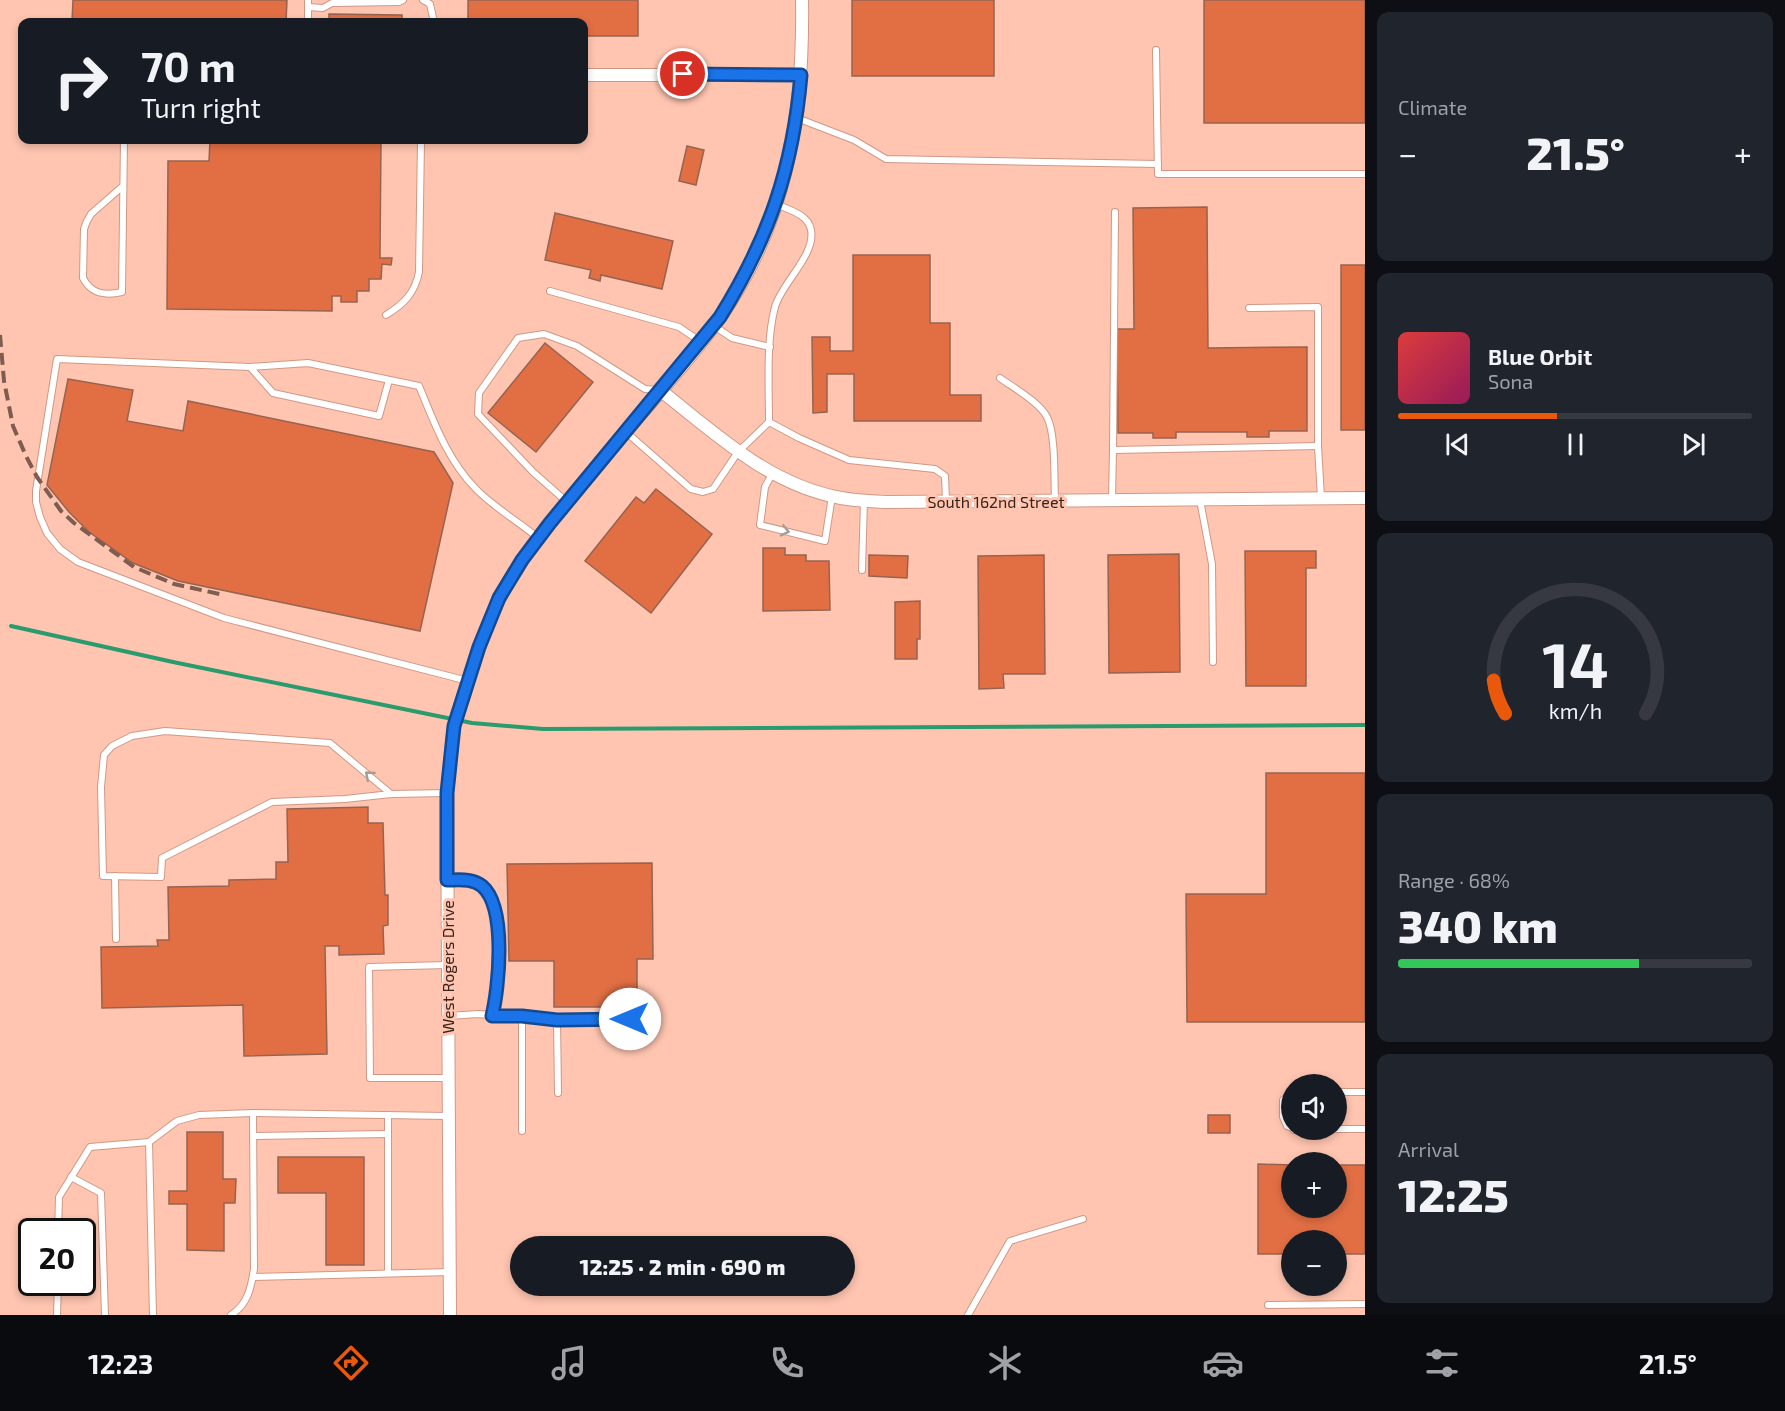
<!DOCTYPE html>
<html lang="en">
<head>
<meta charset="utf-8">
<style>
	body { margin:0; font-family:"Exo 2",sans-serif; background:#20242c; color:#f1f3f6; height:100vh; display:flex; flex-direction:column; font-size:22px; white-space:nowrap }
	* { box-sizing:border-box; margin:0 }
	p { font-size:20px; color:#9ea1a6 }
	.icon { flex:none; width:33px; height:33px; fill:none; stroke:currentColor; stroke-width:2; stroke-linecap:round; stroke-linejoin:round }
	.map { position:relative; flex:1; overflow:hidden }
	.panel { display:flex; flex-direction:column; gap:12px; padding:12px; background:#0d0f14; width:420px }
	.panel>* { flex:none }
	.banner { position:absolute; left:18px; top:18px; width:570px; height:126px; border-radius:12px; box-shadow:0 3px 9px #0003; background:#171b24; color:#f1f3f6; overflow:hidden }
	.buttons { position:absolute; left:1281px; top:1074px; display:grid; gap:12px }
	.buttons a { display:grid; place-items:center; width:66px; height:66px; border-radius:50%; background:#171b24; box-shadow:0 3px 9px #0003; font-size:30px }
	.speed { position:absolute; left:18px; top:1218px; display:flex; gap:12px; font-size:30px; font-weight:700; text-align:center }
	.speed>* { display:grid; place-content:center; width:78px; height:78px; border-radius:50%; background:#171b24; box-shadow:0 3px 9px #0003; line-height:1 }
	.speed .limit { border:3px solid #111; border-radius:9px; background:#fff; color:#111 }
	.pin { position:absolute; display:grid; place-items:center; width:51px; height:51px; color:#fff; margin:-26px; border:3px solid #fff; border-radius:50%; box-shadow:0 2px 6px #0007 }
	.me { position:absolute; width:66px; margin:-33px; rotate:270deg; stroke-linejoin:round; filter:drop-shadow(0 0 4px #0008) }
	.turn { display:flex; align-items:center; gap:21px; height:126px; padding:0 24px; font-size:27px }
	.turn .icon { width:78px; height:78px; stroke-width:2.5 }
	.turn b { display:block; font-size:42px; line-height:51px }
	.big { font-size:45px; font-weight:800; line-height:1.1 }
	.panel .tile { flex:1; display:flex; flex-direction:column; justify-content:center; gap:9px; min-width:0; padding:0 21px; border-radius:12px; background:#20242c }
	.panel .dial { align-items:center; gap:0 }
	.dial svg { height:156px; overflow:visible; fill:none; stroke:#363941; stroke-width:7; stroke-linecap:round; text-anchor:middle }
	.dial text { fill:#f1f3f6; stroke:none }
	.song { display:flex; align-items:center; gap:18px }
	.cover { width:72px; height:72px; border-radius:9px; background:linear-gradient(135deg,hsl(0 70% 55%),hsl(330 70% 35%)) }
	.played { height:6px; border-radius:3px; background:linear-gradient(90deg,#ea580c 45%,#363941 45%) }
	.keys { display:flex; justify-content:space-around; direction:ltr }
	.heat { display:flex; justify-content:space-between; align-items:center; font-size:33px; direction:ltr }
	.charge { height:9px; border-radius:4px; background:linear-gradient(90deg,#34c759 68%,#363941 0) }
	.trip { position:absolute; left:510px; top:1236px; width:345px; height:60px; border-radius:30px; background:#171b24; box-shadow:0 3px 9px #0003; font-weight:800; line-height:60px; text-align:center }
	.dock { display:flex; height:96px; justify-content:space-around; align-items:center; background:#090b0e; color:#9ea1a6 }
	.dock .icon { width:42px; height:42px }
	.dock .active { color:#ea580c }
	.dock b { font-size:27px; color:#f1f3f6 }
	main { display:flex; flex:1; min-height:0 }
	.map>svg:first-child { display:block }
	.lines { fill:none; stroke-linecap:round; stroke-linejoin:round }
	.stream { stroke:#2a9b6c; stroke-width:4 }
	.building { fill:#e26f44; stroke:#966350; stroke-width:1.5 }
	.lane-casing { stroke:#d09884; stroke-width:8 }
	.street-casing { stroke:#d09884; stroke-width:14 }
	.lane { stroke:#fff; stroke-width:6 }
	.street { stroke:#fff; stroke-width:12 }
	.rail { stroke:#7e5c4f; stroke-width:4; stroke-dasharray:12 6; stroke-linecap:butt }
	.oneway { stroke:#a59c98 }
	.route-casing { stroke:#114b97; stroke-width:15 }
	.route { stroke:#1a73e8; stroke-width:10 }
	.labels { text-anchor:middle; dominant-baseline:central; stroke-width:6; stroke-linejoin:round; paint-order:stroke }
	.street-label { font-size:16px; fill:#38231b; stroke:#ffc5b0 }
</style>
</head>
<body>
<main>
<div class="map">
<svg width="1365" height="1315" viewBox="0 0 1365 1315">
	<rect width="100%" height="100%" fill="#ffc5b0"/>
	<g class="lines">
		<!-- stream -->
		<path class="stream" d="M11,626l162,36 299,61 71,6 822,-4"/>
	</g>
	<!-- building -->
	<g class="building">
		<path d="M73,0h214l-1,22h-214z"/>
		<path d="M468,0h170v36h-54v-14h-116z"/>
		<rect x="852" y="0" width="142" height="76"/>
		<rect x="1204" y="0" width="161" height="123"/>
		<path d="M329,14l73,1v7h-73z"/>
		<path d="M210,140h171l-1,118h12l-1,7 -9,-1 -1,15h-12v12h-12v11h-16v-6h-9v15l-165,-2 1,-148h41z"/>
		<path d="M687,146l17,4 -8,35 -17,-4z"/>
		<path d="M1207,207l1,141 99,-1v84h-38v6h-22v-5h-71v6h-23v-5h-35l-1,-104h17l-1,-121z"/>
		<path d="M555,213l118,28 -11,48 -61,-14 -1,6 -11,-3 2,-8 -46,-10z"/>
		<path d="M853,255h77v68h20v72h31v26h-127v-47h-27v38l-14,1 -1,-76h18v14h23z"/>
		<rect x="1341" y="265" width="24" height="165"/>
		<path d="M545,343l48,39 -57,70 -48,-39z"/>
		<path d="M68,379l65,11 -6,31 56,10 5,-30 246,51 19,31 -33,148 -242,-50 -45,-18 -44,-31 -20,-20 -22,-27z"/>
		<path d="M656,489l56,45 -61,79 -66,-52 51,-64 8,6z"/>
		<path d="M763,548h22v7h21v6h23l1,49 -67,1z"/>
		<path d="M1245,551h71v17h-10v118h-60z"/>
		<path d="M1179,554l1,118 -71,1 -1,-118z"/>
		<path d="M869,555l39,1 -1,22 -38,-2z"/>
		<path d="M1044,555l1,119h-42l1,14 -25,1 -1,-133z"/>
		<path d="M920,601v38h-3v20h-22v-57z"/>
		<path d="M1266,773h99v249h-178l-1,-128h80z"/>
		<path d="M368,807v16h15l2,72h3v30l-5,1 1,28 -45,1v-9h-14l2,108 -83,2 -1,-51 -141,3 -1,-61 57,-1 -1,-6h12l-1,-53 61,-1v-6l47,-1v-17h12l-1,-53z"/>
		<path d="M652,863l1,96h-16v48h-83v-46h-45l-2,-97z"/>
		<rect x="1208" y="1115" width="22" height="18"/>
		<path d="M187,1132h36v47h13l-1,24h-11v48l-37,-1v-46h-18v-13h18z"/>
		<path d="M278,1157h86v108h-38v-72h-48z"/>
		<path d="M1258,1164l34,1v43h44v-43h29v89h-29v-14h-44v14h-34z"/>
	</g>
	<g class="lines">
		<defs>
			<g id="lane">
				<path d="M308,0v22"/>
				<path d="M423,0l7,4 4,18"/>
				<path d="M308,7l15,1 9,-5 67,-1 4,-2"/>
				<path d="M1156,50l2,124h207"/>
				<path d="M797,118l57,22 32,19 272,5"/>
				<path d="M123,186l-32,28 -4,7 -3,8 -1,49c8,16 22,18 39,14l2,-152"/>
				<path d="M776,204c13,6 32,10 35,26 5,25 -30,54 -36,77 -9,33 -6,80 -6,115l30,16 50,22 86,9 10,7 1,25"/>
				<path d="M550,291l129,36 22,15"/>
				<path d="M1249,308l69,-1v139l3,52"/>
				<path d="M386,315c18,-11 29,-22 33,-43l2,-132"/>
				<path d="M714,326l18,12 38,9"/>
				<path d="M250,367l23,26 106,23 10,-36"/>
				<path d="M1000,378c14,10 39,24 47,39 9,17 7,63 8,84"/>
				<path d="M626,432l65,57 12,3 10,-3 25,-37 31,-30"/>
				<path d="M1113,450l2,-238"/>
				<path d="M772,474l-7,13 -5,38 65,16 7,-45"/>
				<path d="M1112,500l1,-50 205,-4"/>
				<path d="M1200,500l12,64 1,98"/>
				<path d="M567,502l-34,-30 -55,-58 1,-21 39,-55 26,-4 33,12 68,43 15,1"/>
				<path d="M862,570l2,-69"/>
				<path d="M468,681l-244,-63 -146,-56 -18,-13 -13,-16 -7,-16 -4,-15v-11l21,-132 193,8 58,-4 111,23c15,36 28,73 56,102 18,19 43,33 63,50"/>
				<path d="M391,794l-61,-51 -165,-12 -33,5 -20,10 -8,9 -3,32 2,89 58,1 1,-19 110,-56 73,-3 46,-5 56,-1"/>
				<path d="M115,876l1,63"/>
				<path d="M448,880c12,0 26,-2 36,7 22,24 15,99 8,129"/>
				<path d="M447,965l-78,2 1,111h78"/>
				<path d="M448,1016l30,-2 79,6 73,-1"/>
				<path d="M522,1016v115"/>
				<path d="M557,1020l1,73"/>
				<path d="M1336,1092h29"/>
				<path d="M1292,1094l-9,6v17l4,9 5,2"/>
				<path d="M1336,1129h29"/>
				<path d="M1294,1130h23"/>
				<path d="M253,1136l135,-2"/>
				<path d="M149,1142l4,173"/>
				<path d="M71,1177l30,16 4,122"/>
				<path d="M58,1232l1,-35 31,-50 59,-5 28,-21 22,-6 54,-2 195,3"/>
				<path d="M388,1273v-158"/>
				<path d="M253,1277l197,-5"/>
				<path d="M1268,1305l97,-1"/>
				<path d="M57,1315l1,-33"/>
				<path d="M231,1315c17,-11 20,-27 23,-46l-1,-156"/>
				<path d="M968,1315l42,-74 73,-22"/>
			</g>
			<g id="street">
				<path d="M584,75h217"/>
				<path d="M660,390c56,44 109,95 181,108 15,3 30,3 46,4l478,-4"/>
				<path d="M450,1315l-3,-522 7,-67 4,-14c15,-45 27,-90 51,-131 26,-45 63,-85 97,-126 37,-45 79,-88 113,-136 68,-96 85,-204 83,-319"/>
			</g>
		</defs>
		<!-- lane casing -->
		<use href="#lane" class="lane-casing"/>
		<!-- street casing -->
		<use href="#street" class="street-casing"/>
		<!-- lane -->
		<use href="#lane" class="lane"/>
		<!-- street -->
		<use href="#street" class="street"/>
		<!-- rail -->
		<path class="rail" d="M0,335l4,46 9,45 13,30 11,21 24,34 13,12 60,44 40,17 50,11"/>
	</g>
	<!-- one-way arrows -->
	<defs><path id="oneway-chevron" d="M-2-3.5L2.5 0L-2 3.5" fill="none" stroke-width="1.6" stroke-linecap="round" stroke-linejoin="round" transform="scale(1.5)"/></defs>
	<g class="oneway">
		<use href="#oneway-chevron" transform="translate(785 531) rotate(13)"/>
		<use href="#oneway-chevron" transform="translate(369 775) rotate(-139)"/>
	</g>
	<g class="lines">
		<defs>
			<path id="route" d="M630,1019l-73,1 -35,-4h-30c7,-29 15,-109 -10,-130 -10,-8 -23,-6 -35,-6v-87l7,-67 25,-79 20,-49 23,-38 28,-37 170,-206c49,-79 73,-149 81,-242l-118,-1"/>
		</defs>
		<!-- route casing -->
		<use href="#route" class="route-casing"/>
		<!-- route -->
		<use href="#route" class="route"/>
	</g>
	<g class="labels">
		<!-- street labels -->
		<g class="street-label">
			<text x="996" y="501">South 162nd Street</text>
			<text transform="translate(447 967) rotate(-90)">West Rogers Drive</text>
		</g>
	</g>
</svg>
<div class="buttons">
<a><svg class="icon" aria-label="sound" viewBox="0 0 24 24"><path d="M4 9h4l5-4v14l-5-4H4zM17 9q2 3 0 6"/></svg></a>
<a>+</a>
<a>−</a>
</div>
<div class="speed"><div class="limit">20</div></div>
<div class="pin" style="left:683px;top:74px;background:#d93025"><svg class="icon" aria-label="arrive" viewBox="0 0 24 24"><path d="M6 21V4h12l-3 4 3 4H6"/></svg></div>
<svg class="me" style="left:630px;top:1019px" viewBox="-20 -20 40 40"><circle r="19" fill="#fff"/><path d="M0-13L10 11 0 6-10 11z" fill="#1a73e8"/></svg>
<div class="trip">12:25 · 2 min · 690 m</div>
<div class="banner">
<div class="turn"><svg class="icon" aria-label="right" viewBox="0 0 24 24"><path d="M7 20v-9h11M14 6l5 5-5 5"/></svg><div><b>70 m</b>Turn right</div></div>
</div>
</div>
<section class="panel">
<div class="tile"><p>Climate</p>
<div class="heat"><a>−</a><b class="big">21.5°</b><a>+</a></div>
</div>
<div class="tile">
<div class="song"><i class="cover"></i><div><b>Blue Orbit</b><p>Sona</p></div></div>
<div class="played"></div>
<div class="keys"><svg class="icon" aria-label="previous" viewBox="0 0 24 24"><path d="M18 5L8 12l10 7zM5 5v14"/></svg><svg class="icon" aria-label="pause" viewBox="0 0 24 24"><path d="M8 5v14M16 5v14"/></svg><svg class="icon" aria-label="next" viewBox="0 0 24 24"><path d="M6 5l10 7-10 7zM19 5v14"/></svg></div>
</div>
<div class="tile dial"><svg viewBox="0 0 100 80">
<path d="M14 69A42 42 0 1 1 86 69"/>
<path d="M14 69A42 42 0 0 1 8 52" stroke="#ea580c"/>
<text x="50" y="56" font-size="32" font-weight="700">14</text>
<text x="50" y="72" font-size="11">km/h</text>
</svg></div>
<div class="tile"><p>Range · 68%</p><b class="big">340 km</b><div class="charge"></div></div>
<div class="tile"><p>Arrival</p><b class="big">12:25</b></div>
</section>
</main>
<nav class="dock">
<b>12:23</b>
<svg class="icon active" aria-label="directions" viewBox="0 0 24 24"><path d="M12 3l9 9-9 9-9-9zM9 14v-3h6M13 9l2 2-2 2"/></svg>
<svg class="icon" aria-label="music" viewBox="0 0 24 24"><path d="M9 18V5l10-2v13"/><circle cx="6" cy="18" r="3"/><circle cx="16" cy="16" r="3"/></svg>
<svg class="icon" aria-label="phone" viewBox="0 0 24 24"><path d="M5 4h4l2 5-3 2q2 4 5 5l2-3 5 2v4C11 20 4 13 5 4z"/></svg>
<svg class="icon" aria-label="climate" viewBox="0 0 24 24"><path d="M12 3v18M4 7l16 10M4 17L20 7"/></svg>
<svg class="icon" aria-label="car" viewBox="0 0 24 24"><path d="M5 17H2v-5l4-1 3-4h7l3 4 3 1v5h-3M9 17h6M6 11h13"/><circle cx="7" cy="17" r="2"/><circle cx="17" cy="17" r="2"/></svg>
<svg class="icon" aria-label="filters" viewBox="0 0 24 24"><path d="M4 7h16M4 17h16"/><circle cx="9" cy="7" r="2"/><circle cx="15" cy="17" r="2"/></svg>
<b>21.5°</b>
</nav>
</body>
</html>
